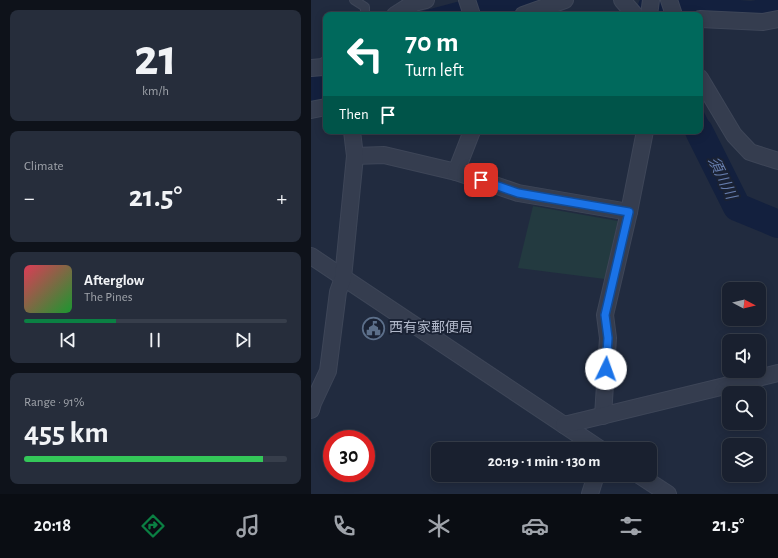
<!DOCTYPE html>
<html lang="en">
<head>
<meta charset="utf-8">
<style>
	body { margin:0; font-family:"Alegreya Sans","Noto Sans JP",sans-serif; background:#262d3b; color:#f1f3f6; height:100vh; display:flex; flex-direction:column; font-size:15px; white-space:nowrap }
	* { box-sizing:border-box; margin:0 }
	p { font-size:13px; color:#9fa3aa }
	.icon { flex:none; width:22px; height:22px; fill:none; stroke:currentColor; stroke-width:2; stroke-linecap:round; stroke-linejoin:round }
	.map { position:relative; flex:1; overflow:hidden }
	.details { display:flex; flex-direction:column; gap:10px; padding:10px; background:#0e121a; width:311px }
	.details>* { flex:none }
	.banner { position:absolute; left:12px; top:12px; width:380px; height:122px; border-radius:8px; box-shadow:0 2px 10px #0003,0 0 0 1px #373e4b; background:#00695c; color:#fff; overflow:hidden }
	.needle { width:26px; rotate:97deg }
	.buttons { position:absolute; left:411px; top:282px; display:grid; gap:8px }
	.buttons a { display:grid; place-items:center; width:44px; height:44px; border-radius:8px; background:#19202f; box-shadow:0 2px 10px #0003,0 0 0 1px #373e4b; font-size:20px }
	.speed { position:absolute; left:12px; top:430px; display:flex; gap:8px; font-size:20px; font-weight:700; text-align:center }
	.speed>* { display:grid; place-content:center; width:52px; height:52px; border-radius:50%; background:#19202f; box-shadow:0 2px 10px #0003,0 0 0 1px #373e4b; line-height:1 }
	.speed .limit { border:6px solid #d22; background:#fff; color:#111 }
	.pin { position:absolute; display:grid; place-items:center; width:34px; height:34px; color:#fff; margin:-17px; border-radius:8px; box-shadow:0 2px 6px #0006 }
	.me { position:absolute; width:44px; margin:-22px; rotate:3deg; stroke-linejoin:round; filter:drop-shadow(0 0 3px #0008) }
	.turn { display:flex; align-items:center; gap:14px; height:84px; padding:0 16px; font-size:18px }
	.turn .icon { width:52px; height:52px; stroke-width:2.5 }
	.turn b { display:block; font-size:28px; line-height:34px }
	.then { display:flex; align-items:center; height:38px; padding:0 16px; background:#0003; gap:8px; font-size:15px }
	.big { font-size:30px; font-weight:700; line-height:1.1 }
	.details .widget { flex:1; display:flex; flex-direction:column; justify-content:center; gap:6px; min-width:0; padding:0 14px; border-radius:8px; background:#262d3b }
	.details .dial { align-items:center; gap:0 }
	.dial b { font-size:52px; line-height:1 }
	.song { display:flex; align-items:center; gap:12px }
	.cover { width:48px; height:48px; border-radius:6px; background:linear-gradient(135deg,hsl(350 70% 55%),hsl(130 70% 35%)) }
	.played { height:4px; border-radius:2px; background:linear-gradient(90deg,#0b8043 35%,#373e4b 35%) }
	.keys { display:flex; justify-content:space-around; direction:ltr }
	.heat { display:flex; justify-content:space-between; align-items:center; font-size:22px; direction:ltr }
	.charge { height:6px; border-radius:3px; background:linear-gradient(90deg,#34c759 91%,#373e4b 0) }
	.trip { position:absolute; left:120px; top:442px; width:226px; height:40px; border-radius:8px; background:#19202f; box-shadow:0 2px 10px #0003,0 0 0 1px #373e4b; font-weight:700; line-height:40px; text-align:center }
	.dock { display:flex; height:64px; justify-content:space-around; align-items:center; background:#0a0d13; color:#9fa3aa }
	.dock .icon { width:28px; height:28px }
	.dock .current { color:#0b8043 }
	.dock b { font-size:18px; color:#f1f3f6 }
	main { display:flex; flex:1; min-height:0 }
	.map>svg:first-child { display:block }
	.green { fill:#233a40 }
	.water { fill:#13203e }
	.lines { fill:none; stroke-linecap:round; stroke-linejoin:round }
	.river { stroke:#13203e; stroke-width:28 }
	.service-casing { stroke:#3e4658; stroke-width:10 }
	.minor-casing { stroke:#3e4658; stroke-width:18 }
	.service { stroke:#353d4f; stroke-width:8 }
	.minor { stroke:#353d4f; stroke-width:16 }
	.route-casing { stroke:#114b97; stroke-width:10 }
	.route { stroke:#1a73e8; stroke-width:7 }
	.labels { text-anchor:middle; dominant-baseline:central; stroke-width:4; stroke-linejoin:round; paint-order:stroke }
	.poi-label { font-size:14px; fill:#b1b8ca; stroke:#1a2234; text-anchor:start }
	.water-label { font-size:15px; font-style:italic; fill:#667dad; stroke:#1a2234 }
</style>
</head>
<body>
<main>
<section class="details">
<div class="widget dial"><b>21</b><p>km/h</p></div>
<div class="widget"><p>Climate</p>
<div class="heat"><a>−</a><b class="big">21.5°</b><a>+</a></div>
</div>
<div class="widget">
<div class="song"><i class="cover"></i><div><b>Afterglow</b><p>The Pines</p></div></div>
<div class="played"></div>
<div class="keys"><svg class="icon" aria-label="previous" viewBox="0 0 24 24"><path d="M18 5L8 12l10 7zM5 5v14"/></svg><svg class="icon" aria-label="pause" viewBox="0 0 24 24"><path d="M8 5v14M16 5v14"/></svg><svg class="icon" aria-label="next" viewBox="0 0 24 24"><path d="M6 5l10 7-10 7zM19 5v14"/></svg></div>
</div>
<div class="widget"><p>Range · 91%</p><b class="big">455 km</b><div class="charge"></div></div>
</section>
<div class="map">
<svg width="467" height="494" viewBox="0 0 467 494">
	<rect width="100%" height="100%" fill="#212b3f"/>
	<!-- green -->
	<path class="green" d="M222,206l85,15 -13,58 -87,-11z"/>
	<!-- water -->
	<g class="water">
		<path d="M153,0h87l-40,15h-97l5,-3z"/>
		<path d="M15,73v28l-15,4v-29h7z"/>
		<path d="M389,104l44,89 19,31 -33,-15 -44,-78h14z"/>
	</g>
	<g class="lines">
		<!-- river -->
		<g class="river">
			<path d="M341,7l34,3 66,5 26,-5"/>
			<path d="M388,131l38,76 41,17"/>
		</g>
		<defs>
			<path id="service" d="M43,0l11,7v8"/>
			<g id="minor">
				<path d="M156,0l5,15"/>
				<path d="M311,0l13,15"/>
				<path d="M358,0l5,15"/>
				<path d="M84,15l19,-12 12,-3"/>
				<path d="M212,15l42,-15"/>
				<path d="M338,15l2,-15"/>
				<path d="M389,19l63,3 15,-3"/>
				<path d="M0,68l12,-1 3,-2"/>
				<path d="M389,78l34,57 16,17 28,9"/>
				<path d="M0,110l15,-3"/>
				<path d="M44,156l29,-1 72,17 62,21 111,19"/>
				<path d="M145,172l16,-41"/>
				<path d="M0,256l289,193"/>
				<path d="M0,410l2,-7 15,-32 10,-79 5,-14 12,-122 -3,-25"/>
				<path d="M292,416l5,-78 -3,-23 24,-103 16,-81"/>
				<path d="M253,425l214,-52"/>
				<path d="M328,475l29,19"/>
				<path d="M279,494l6,-19"/>
			</g>
		</defs>
		<!-- service casing -->
		<use href="#service" class="service-casing"/>
		<!-- minor casing -->
		<use href="#minor" class="minor-casing"/>
		<!-- service -->
		<use href="#service" class="service"/>
		<!-- minor -->
		<use href="#minor" class="minor"/>
	</g>
	<g class="lines">
		<defs>
			<path id="route" d="M170,180l37,13 111,19 -24,103 3,23 -2,31"/>
		</defs>
		<!-- route casing -->
		<use href="#route" class="route-casing"/>
		<!-- route -->
		<use href="#route" class="route"/>
	</g>
	<!-- icons -->
	<defs>
		<symbol id="civic-ring" viewBox="-11 -11 22 22"><circle r="9.5" fill="#1a2234" stroke="#5c6f8a" stroke-width="1.5"/><path d="M-.6-6.5H3V-4.5H.6V-3L4-1V1h2V6H-6V1h2V-1L-.6-3ZM-1.2 2.5V6h2.4V2.5Z" fill="#5c6f8a"/></symbol>
	</defs>
	<g fill-rule="evenodd">
		<use href="#civic-ring" x="50" y="316" width="25" height="25"/>
	</g>
	<g class="labels">
		<!-- poi labels -->
		<g class="poi-label">
			<text x="78" y="328">西有家郵便局</text>
		</g>
		<!-- water labels -->
		<g class="water-label">
			<text transform="translate(411 178) rotate(64)">須川川</text>
		</g>
	</g>
</svg>
<div class="buttons">
<a><svg class="needle" viewBox="-14 -14 28 28"><path d="M0-13l5 13h-10z" fill="#e53935"/><path d="M0 13l5-13h-10z" fill="#9fa3aa"/></svg></a>
<a><svg class="icon" aria-label="sound" viewBox="0 0 24 24"><path d="M4 9h4l5-4v14l-5-4H4zM17 9q2 3 0 6"/></svg></a>
<a><svg class="icon" aria-label="search" viewBox="0 0 24 24"><circle cx="10" cy="10" r="6"/><path d="M15 15l6 6"/></svg></a>
<a><svg class="icon" aria-label="layers" viewBox="0 0 24 24"><path d="M12 4l9 5-9 5-9-5zM3 14l9 5 9-5"/></svg></a>
</div>
<div class="speed"><div class="limit">30</div></div>
<div class="pin" style="left:170px;top:180px;background:#d93025"><svg class="icon" aria-label="arrive" viewBox="0 0 24 24"><path d="M6 21V4h12l-3 4 3 4H6"/></svg></div>
<svg class="me" style="left:295px;top:369px" viewBox="-20 -20 40 40"><circle r="19" fill="#fff"/><path d="M0-13L10 11 0 6-10 11z" fill="#1a73e8"/></svg>
<div class="trip">20:19 · 1 min · 130 m</div>
<div class="banner">
<div class="turn"><svg class="icon" aria-label="left" viewBox="0 0 24 24"><path d="M17 20v-9H6M10 6l-5 5 5 5"/></svg><div><b>70 m</b>Turn left</div></div>
<div class="then">Then<svg class="icon" aria-label="arrive" viewBox="0 0 24 24"><path d="M6 21V4h12l-3 4 3 4H6"/></svg></div>
</div>
</div>
</main>
<nav class="dock">
<b>20:18</b>
<svg class="icon current" aria-label="directions" viewBox="0 0 24 24"><path d="M12 3l9 9-9 9-9-9zM9 14v-3h6M13 9l2 2-2 2"/></svg>
<svg class="icon" aria-label="music" viewBox="0 0 24 24"><path d="M9 18V5l10-2v13"/><circle cx="6" cy="18" r="3"/><circle cx="16" cy="16" r="3"/></svg>
<svg class="icon" aria-label="phone" viewBox="0 0 24 24"><path d="M5 4h4l2 5-3 2q2 4 5 5l2-3 5 2v4C11 20 4 13 5 4z"/></svg>
<svg class="icon" aria-label="climate" viewBox="0 0 24 24"><path d="M12 3v18M4 7l16 10M4 17L20 7"/></svg>
<svg class="icon" aria-label="car" viewBox="0 0 24 24"><path d="M5 17H2v-5l4-1 3-4h7l3 4 3 1v5h-3M9 17h6M6 11h13"/><circle cx="7" cy="17" r="2"/><circle cx="17" cy="17" r="2"/></svg>
<svg class="icon" aria-label="filters" viewBox="0 0 24 24"><path d="M4 7h16M4 17h16"/><circle cx="9" cy="7" r="2"/><circle cx="15" cy="17" r="2"/></svg>
<b>21.5°</b>
</nav>
</body>
</html>
